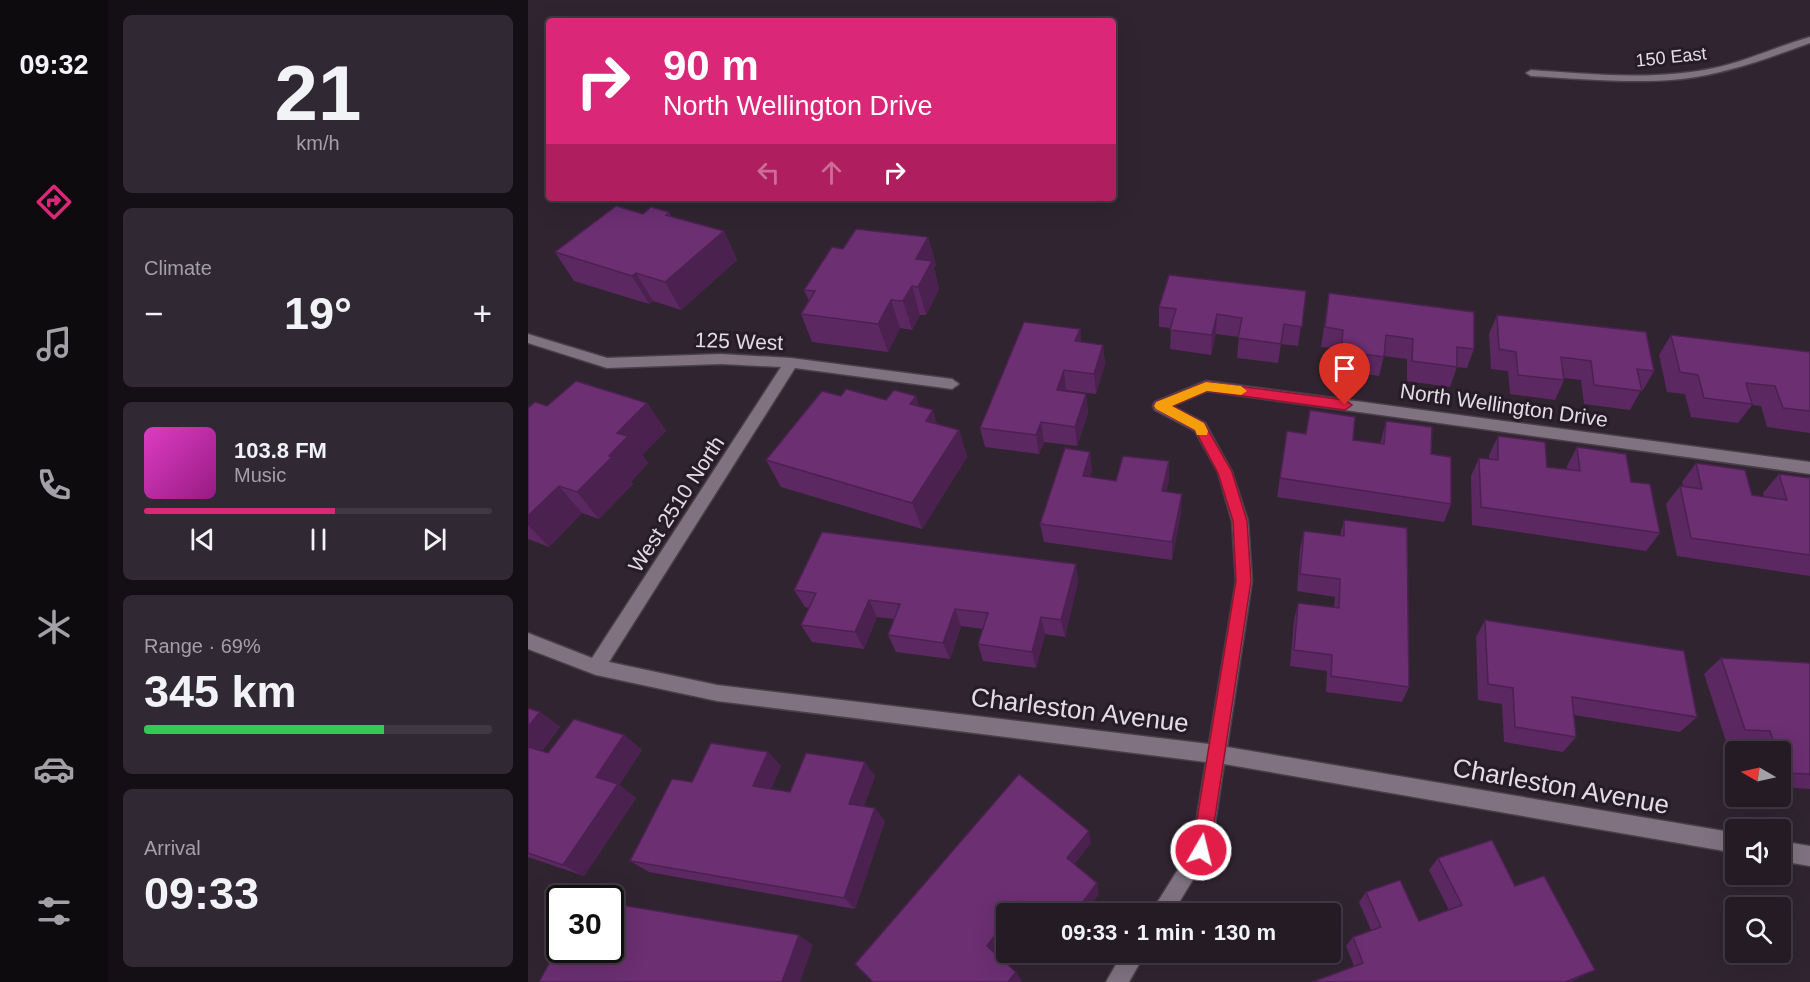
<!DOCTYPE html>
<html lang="en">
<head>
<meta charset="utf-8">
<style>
	body { margin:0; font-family:Helvetica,sans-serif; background:#302832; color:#f1f3f6; height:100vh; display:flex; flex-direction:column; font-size:22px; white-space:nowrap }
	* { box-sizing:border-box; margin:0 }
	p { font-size:20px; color:#a3a1a7 }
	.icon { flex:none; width:33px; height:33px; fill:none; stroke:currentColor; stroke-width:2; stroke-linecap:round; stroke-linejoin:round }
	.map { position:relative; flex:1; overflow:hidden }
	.details { display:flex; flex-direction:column; gap:15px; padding:15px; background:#140f14; width:420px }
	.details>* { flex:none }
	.hud { position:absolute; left:18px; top:18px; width:570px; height:183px; border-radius:6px; box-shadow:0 6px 24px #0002,0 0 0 2px #413942; background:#db2777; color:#fff; overflow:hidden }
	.needle { width:39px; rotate:279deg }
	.buttons { position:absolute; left:1197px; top:741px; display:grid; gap:12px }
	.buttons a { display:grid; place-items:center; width:66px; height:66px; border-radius:6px; background:#241b25; box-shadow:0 6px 24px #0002,0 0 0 2px #413942; font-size:30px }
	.speed { position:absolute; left:18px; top:885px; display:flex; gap:12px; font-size:30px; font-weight:700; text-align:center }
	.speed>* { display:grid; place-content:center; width:78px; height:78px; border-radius:50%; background:#241b25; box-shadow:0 6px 24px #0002,0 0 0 2px #413942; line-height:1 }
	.speed .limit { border:3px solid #111; border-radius:9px; background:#fff; color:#111 }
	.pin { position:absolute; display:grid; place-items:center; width:51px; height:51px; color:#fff; margin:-62px -26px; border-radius:50% 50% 50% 0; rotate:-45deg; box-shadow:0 0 6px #0007 }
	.pin .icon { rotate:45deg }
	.me { position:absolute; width:66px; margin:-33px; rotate:8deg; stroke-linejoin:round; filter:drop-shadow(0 0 4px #0008) }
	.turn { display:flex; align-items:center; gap:21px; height:126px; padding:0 18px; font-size:27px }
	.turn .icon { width:78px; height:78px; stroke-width:2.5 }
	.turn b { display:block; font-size:42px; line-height:51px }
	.lanes { display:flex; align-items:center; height:57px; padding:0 18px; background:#0003; justify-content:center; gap:30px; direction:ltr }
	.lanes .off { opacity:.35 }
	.big { font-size:45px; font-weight:700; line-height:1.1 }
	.details .card { flex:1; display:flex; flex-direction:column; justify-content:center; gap:9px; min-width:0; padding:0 21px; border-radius:9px; background:#302832 }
	.details .dial { align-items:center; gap:0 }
	.dial b { font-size:78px; line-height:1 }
	.song { display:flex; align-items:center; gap:18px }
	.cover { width:72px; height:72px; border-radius:9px; background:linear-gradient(135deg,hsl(310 70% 55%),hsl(310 70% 35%)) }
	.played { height:6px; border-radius:3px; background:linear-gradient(90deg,#db2777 55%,#413942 55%) }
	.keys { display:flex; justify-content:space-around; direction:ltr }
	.heat { display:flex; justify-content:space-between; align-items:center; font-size:33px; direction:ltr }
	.charge { height:9px; border-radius:4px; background:linear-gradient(90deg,#34c759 69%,#413942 0) }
	.trip { position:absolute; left:468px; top:903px; width:345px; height:60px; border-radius:6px; background:#241b25; box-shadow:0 6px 24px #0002,0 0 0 2px #413942; font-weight:700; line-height:60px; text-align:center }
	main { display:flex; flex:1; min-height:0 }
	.dock { display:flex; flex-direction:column; width:108px; justify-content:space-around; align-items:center; background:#0e0b0f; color:#a3a1a7 }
	.dock .icon { width:42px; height:42px }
	.dock .selected { color:#db2777 }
	.dock b { font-size:27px; color:#f1f3f6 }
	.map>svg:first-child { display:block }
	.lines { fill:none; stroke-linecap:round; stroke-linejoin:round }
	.minor-casing { stroke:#493f4a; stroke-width:3 }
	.minor { fill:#807281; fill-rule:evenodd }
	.wall { fill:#5c2862 }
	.shaded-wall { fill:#4b2150 }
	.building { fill:#6b2f72; stroke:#4b2150; stroke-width:1.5 }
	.route { fill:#e11d48; stroke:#92132f; stroke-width:1.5 }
	.slow { fill:#f59e0b }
	.labels { text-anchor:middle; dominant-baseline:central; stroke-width:6; stroke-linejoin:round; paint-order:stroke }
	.far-street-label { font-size:18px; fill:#e4dce4; stroke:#261b27 }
	.street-label { font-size:21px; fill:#e4dce4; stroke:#261b27 }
	.near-street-label { font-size:26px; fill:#e4dce4; stroke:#261b27 }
</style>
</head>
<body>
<main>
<nav class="dock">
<b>09:32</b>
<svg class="icon selected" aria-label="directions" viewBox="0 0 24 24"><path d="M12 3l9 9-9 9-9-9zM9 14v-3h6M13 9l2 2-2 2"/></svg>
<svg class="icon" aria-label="music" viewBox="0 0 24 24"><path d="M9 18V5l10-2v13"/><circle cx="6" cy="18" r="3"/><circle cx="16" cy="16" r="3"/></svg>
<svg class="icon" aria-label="phone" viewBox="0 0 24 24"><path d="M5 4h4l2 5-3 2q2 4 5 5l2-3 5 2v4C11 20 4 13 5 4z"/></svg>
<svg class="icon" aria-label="climate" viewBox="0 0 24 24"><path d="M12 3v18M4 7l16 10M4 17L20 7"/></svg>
<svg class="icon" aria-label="car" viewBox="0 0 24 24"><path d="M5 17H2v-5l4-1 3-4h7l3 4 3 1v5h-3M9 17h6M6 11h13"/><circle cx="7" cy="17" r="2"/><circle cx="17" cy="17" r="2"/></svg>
<svg class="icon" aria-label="filters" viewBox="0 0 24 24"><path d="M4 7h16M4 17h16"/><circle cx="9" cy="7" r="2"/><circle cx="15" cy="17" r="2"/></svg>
</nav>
<section class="details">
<div class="card dial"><b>21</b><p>km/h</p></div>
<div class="card"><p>Climate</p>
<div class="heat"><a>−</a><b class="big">19°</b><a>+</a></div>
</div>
<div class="card">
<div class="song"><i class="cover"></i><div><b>103.8 FM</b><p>Music</p></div></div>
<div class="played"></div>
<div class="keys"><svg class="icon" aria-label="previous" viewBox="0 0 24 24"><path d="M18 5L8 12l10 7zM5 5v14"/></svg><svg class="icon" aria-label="pause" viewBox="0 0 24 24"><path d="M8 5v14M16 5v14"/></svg><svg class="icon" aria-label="next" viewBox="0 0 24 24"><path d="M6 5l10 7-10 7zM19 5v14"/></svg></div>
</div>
<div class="card"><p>Range · 69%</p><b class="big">345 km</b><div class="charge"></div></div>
<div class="card"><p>Arrival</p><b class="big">09:33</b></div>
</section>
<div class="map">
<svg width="1282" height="982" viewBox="0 0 1282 982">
	<rect width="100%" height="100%" fill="#302431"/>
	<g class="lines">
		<defs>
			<g id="minor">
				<path d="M1282,37v6c-41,15 -84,31 -128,36 -50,5 -101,0 -151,-3l-5,-3 5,-3c61,4 123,11 183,-2 33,-7 64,-22 96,-31z"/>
				<path d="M0,334l79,24 114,-4 70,4 161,21 7,5 -7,5 -157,-21 -186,294 108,23 492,59 27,-163 -4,-60 -14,-49 -23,-41 -40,-21 -2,-4 2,-4 51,-21 604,81v12l-603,-83 -35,15 33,17 27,49 16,49 4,60 -25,166 509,86v20l-512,-89 -13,86 -39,64h-22l42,-67 14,-85 -489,-61 -121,-26 -68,-26v-16l64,25 189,-291 -60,-3 -114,4 -79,-25z"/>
				<path d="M1252,841l30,5v20l-30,-5z"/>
				<path d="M595,952h23l-17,30h-23z"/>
			</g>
		</defs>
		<!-- minor casing -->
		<use href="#minor" class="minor-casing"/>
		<!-- minor -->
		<use href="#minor" class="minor"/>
	</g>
	<!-- wall -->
	<g class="wall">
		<path d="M141,212l2,5 53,14 13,29 -56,50 -28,-9 -4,3 -75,-23 -19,-29 88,-38z"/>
		<path d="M400,237l8,28 -2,3 5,21 -13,26h-6l-8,15 -12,-2 -12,24 -76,-10 -11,-28 8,-13 -5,-11 39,-41z"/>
		<path d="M778,291l-8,55 -17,-2 -3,19 -41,-5 2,-21 -23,-3 -5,21 -41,-6 1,-21 -12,-1v-20z"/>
		<path d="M801,293l145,56 -7,19 -10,-1 -7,20 -43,-6v-22l-23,-3 -5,20 -42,-6 2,-21 -18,-2z"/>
		<path d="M969,315l157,56 -11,19h-2l-11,20 -46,-6 -3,-24 -17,-2v2l-9,20 -45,-6 -2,-23 -17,-2 -2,-35z"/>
		<path d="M552,329l1,13 22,3 2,19 -9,30 -30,-4v1l20,3 2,19 -11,33 -33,-4 -5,12 -54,-7 -5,-19z"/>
		<path d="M1143,335l139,17v81l-43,-6 -6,-21 -9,-1 -14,18 -47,-6 -6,-23 -18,-2 -8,-37z"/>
		<path d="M358,400l33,6 18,18 22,6 8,27 -45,72 -141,-42 -15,-27z"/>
		<path d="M119,403l19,28 -24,24 6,8 -17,19 2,2 -34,35 -17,-6 -33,34 -21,-8v-131l19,-2z"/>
		<path d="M782,410l43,30 27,4 6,-23 45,33 20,50 -7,18 -167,-25 10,-66 18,3z"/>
		<path d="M970,436l49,31 20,2v-3l10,-19 54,35 29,51 -14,18 -174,-26 -1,-49 8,-18 10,1v-4z"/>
		<path d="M1168,463l56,32 12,2 -1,-4 16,-19 31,4v98l-133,-20 -11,-52 14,-18h3l-1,-4z"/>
		<path d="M564,470l-2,7 26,4 53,-1 -3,12 15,20 -9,48 -128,-18 -4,-18z"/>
		<path d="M816,520l65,167 -7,15 -76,-10 1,-21 -37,-5 4,-46 4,-17 36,4 1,-10 -38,-6 3,-42 4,-18 36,5z"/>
		<path d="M550,581l-13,56 -20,-3 -9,34 -53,-7 -5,-17 5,-15 -22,-3 -11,33 -54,-7 -8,-17 6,-16 -17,-2 -13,32 -52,-7 -11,-17 8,-17 -4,-1 -11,-17z"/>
		<path d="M957,620l212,97 -17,15 -106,-17 2,22 -13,15 -59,-10 -2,-38 -24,-4 -2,-63z"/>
		<path d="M1193,658l89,5v126l-30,-2v-35h-27l-2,-6 -24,-2 -23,-70z"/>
		<path d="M0,708l12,4 20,15 -18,24 6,2 76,-18 18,15 -23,35 17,13 -52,78 -56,-19z"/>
		<path d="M240,752l13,14 -10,23 19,3 85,-16 -11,30 21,15 -30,88 -206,-37 -19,-11 62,-79z"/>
		<path d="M910,858l77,28 64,92 -9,4h-258l42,-16 -8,-20 7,-9 18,-7 -12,-28 7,-10 53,29 30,-11 -20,-40z"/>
	</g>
	<!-- shaded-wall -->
	<g class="shaded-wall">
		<path d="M196,231l13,29 -56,50 -16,-28z"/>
		<path d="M400,237l8,28 -2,3 5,21 -13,26 -8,-28 -2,-28z"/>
		<path d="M108,273l17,28 -4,3 -17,-28z"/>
		<path d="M384,286l8,29 -8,15 -9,-29z"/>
		<path d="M363,300l9,28 -12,24 -10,-28z"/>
		<path d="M689,314l-1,20 -5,21 1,-20z"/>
		<path d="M552,329l2,19 -7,-7z"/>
		<path d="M575,345l2,19 -9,30 -2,-20z"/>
		<path d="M536,370l2,20 -7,19 -2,-19z"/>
		<path d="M558,394l2,19 -11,33 -2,-19z"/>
		<path d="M388,396l9,27 -15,-19z"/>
		<path d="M119,403l19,28 -24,24 6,8 -17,19 2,2 -34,35 -22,-27 32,-36 8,-23z"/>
		<path d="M405,410l8,28 -15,-17z"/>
		<path d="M513,422l3,20 -5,12 -3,-19z"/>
		<path d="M431,430l8,27 -45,72 -10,-26z"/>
		<path d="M562,452l2,18 -7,25 -2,-19z"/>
		<path d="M641,461v19l-6,30 -1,-19z"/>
		<path d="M31,486l23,27 -33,34 -21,-22v-9z"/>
		<path d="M654,494l-1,18 -9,48v-18z"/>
		<path d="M548,564l2,17 -13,56 -4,-17z"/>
		<path d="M341,600l8,17 -13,32 -9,-17z"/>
		<path d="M427,609l6,17 -11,33 -7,-16z"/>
		<path d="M513,617l4,17 -9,34 -4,-16z"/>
		<path d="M12,712l20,15 -23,30 -9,-6v-24z"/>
		<path d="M96,735l18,15 -23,35 17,13 -52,78 -21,-11 33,-88z"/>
		<path d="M240,752l13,14 -14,33 -14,-13z"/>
		<path d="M337,762l10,14 -15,41 -11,-13z"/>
		<path d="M347,808l10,13 -30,88 -11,-11z"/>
		<path d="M561,831l2,12 -21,27 -3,-12z"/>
		<path d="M569,883l2,11 -14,20h-11z"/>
		<path d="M489,907l4,7h-8z"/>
		<path d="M478,921v17l-12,17 -7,-9z"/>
		<path d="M271,935l14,10 -13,37h-18z"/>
		<path d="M1067,970l-25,12h-5z"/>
		<path d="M488,972l6,8 -2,2h-12z"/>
	</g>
	<!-- building -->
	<g class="building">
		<path d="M88,206l27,8 8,-7 18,5 -3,3 58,16 -59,51 -29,-9 -4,3 -77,-24z"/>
		<path d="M328,229l72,8 -12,22 16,2 -14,26 -6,-1 -9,15 -12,-1 -13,24 -77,-10 14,-23 -11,-1 28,-43 11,2z"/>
		<path d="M641,275l137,16 -4,36 -18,-3 -3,20 -43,-6 4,-20 -25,-4 -5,21 -42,-5 6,-21 -17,-2z"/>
		<path d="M801,293l145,19v37l-17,-2v20l-45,-6 1,-22 -27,-4 -2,22 -43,-6 2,-21 -18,-3z"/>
		<path d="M969,315l149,17 8,39 -17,-2 5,22 -48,-6 -3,-24 -30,-4 3,23 -46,-5 -2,-23 -17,-3z"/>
		<path d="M496,322l56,7 -5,12 28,4 -9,29 -30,-4 -7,20 29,4 -11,33 -34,-5 -5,13 -56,-7z"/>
		<path d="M1143,335l139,17v59l-27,-3 -8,-22 -29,-3 6,21 -48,-6 -6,-23 -18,-3z"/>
		<path d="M48,381l71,22 -30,30 11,3 -19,20 3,1 -35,35 -18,-6 -31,30v-108l7,-6 12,4z"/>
		<path d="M318,389l40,11 8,-10 22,6 -6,8 23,6 -7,11 33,9 -47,73 -146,-43 56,-69 19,5z"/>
		<path d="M782,410l45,7 -2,23 31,4 2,-23 46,6 -1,27 20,3v47l-171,-26 7,-47 19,3z"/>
		<path d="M970,436l47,6 2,25 33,4 -3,-24 49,7 5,28 19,2 10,49 -179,-26 -2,-49 19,2z"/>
		<path d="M537,448l25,4 -7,24 33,5 7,-25 46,5 -7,30 20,3 -10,48 -132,-18z"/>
		<path d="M1168,463l49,7 7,25 35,5 -8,-26 31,4v77l-119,-17 -11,-52 22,3z"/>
		<path d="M816,520l63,8 2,159 -78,-11 1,-21 -38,-5 4,-47 41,5 1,-29 -40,-5 4,-43 40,5z"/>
		<path d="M294,532l254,32 -15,56 -20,-3 -9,35 -54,-8 10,-31 -33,-4 -12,34 -55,-8 12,-31 -31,-4 -14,32 -54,-7 15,-32 -22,-3z"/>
		<path d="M957,620l199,31 13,66 -125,-20 4,40 -61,-10 -2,-39 -25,-4z"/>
		<path d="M1193,658l89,5v111l-25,-1 -5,-12v-9h-3l-7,-21 -25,-1z"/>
		<path d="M0,708l12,4 -12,15z"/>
		<path d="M46,719l50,16 -28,42 22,7 -55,81 -35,-12v-106l20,6z"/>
		<path d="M183,743l57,9 -15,34 37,6 16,-39 59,9 -16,42 26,4 -31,90 -214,-37 42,-82 20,3z"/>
		<path d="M491,774l70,57 -22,27 30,25 -23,31h-50l-7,-7 -4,7h-7v7l-19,25 29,26 -8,10h-135l-18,-18z"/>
		<path d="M964,840l23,46 29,-10 51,94 -30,12h-253l51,-19 -10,-26 28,-10 -15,-35 34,-12 19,41 43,-16 -24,-47z"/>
		<path d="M82,903l189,32 -17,47h-243l21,-39v7h50z"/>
	</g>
	<!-- route -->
	<path class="route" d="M678,382l139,18 7,5 -7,5 -138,-19 -35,15 32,17 28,49 15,49 4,60 -41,269 -3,7 -6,2 -7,-2 -2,-7 44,-269 -3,-60 -15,-48 -23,-43 -39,-21 -2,-3 2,-4z"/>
	<!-- slow -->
	<path class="slow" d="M678,382l35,4 6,5 -6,4 -34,-4 -35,15 32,17 4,8 -1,4h-10l-2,-5 -39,-21 -2,-3 2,-4z"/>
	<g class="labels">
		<!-- far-street labels -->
		<g class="far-street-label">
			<text transform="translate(1143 57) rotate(-6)">150 East</text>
		</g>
		<!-- street labels -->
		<g class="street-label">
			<text transform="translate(211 341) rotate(2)">125 West</text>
			<text transform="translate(976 405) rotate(8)">North Wellington Drive</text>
			<text transform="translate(148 504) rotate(-57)">West 2510 North</text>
		</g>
		<!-- near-street labels -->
		<g class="near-street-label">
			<text transform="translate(552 710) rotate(7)">Charleston Avenue</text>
			<text transform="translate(1033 786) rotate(10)">Charleston Avenue</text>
		</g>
	</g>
</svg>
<div class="buttons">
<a><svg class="needle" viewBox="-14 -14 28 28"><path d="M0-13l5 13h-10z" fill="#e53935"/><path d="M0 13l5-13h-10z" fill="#a3a1a7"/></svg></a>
<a><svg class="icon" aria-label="sound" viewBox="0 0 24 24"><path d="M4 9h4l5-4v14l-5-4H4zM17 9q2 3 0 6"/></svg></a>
<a><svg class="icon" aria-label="search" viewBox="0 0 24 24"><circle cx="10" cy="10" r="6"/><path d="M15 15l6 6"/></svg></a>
</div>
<div class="speed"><div class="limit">30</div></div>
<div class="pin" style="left:817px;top:405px;background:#d93025"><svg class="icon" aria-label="arrive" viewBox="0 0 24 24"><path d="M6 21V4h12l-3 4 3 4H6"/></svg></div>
<svg class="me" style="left:673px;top:850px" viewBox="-20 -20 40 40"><circle r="17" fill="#e11d48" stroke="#fff" stroke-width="3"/><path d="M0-11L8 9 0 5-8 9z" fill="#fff"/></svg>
<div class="trip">09:33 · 1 min · 130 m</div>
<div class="hud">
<div class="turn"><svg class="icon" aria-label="right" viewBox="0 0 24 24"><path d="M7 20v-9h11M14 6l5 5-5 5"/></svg><div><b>90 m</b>North Wellington Drive</div></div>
<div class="lanes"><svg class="icon off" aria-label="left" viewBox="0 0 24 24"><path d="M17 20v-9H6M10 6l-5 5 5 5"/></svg><svg class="icon off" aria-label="ahead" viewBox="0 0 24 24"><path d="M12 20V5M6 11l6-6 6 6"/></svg><svg class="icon" aria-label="right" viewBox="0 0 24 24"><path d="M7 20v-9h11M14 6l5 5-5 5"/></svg></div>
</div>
</div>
</main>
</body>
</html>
